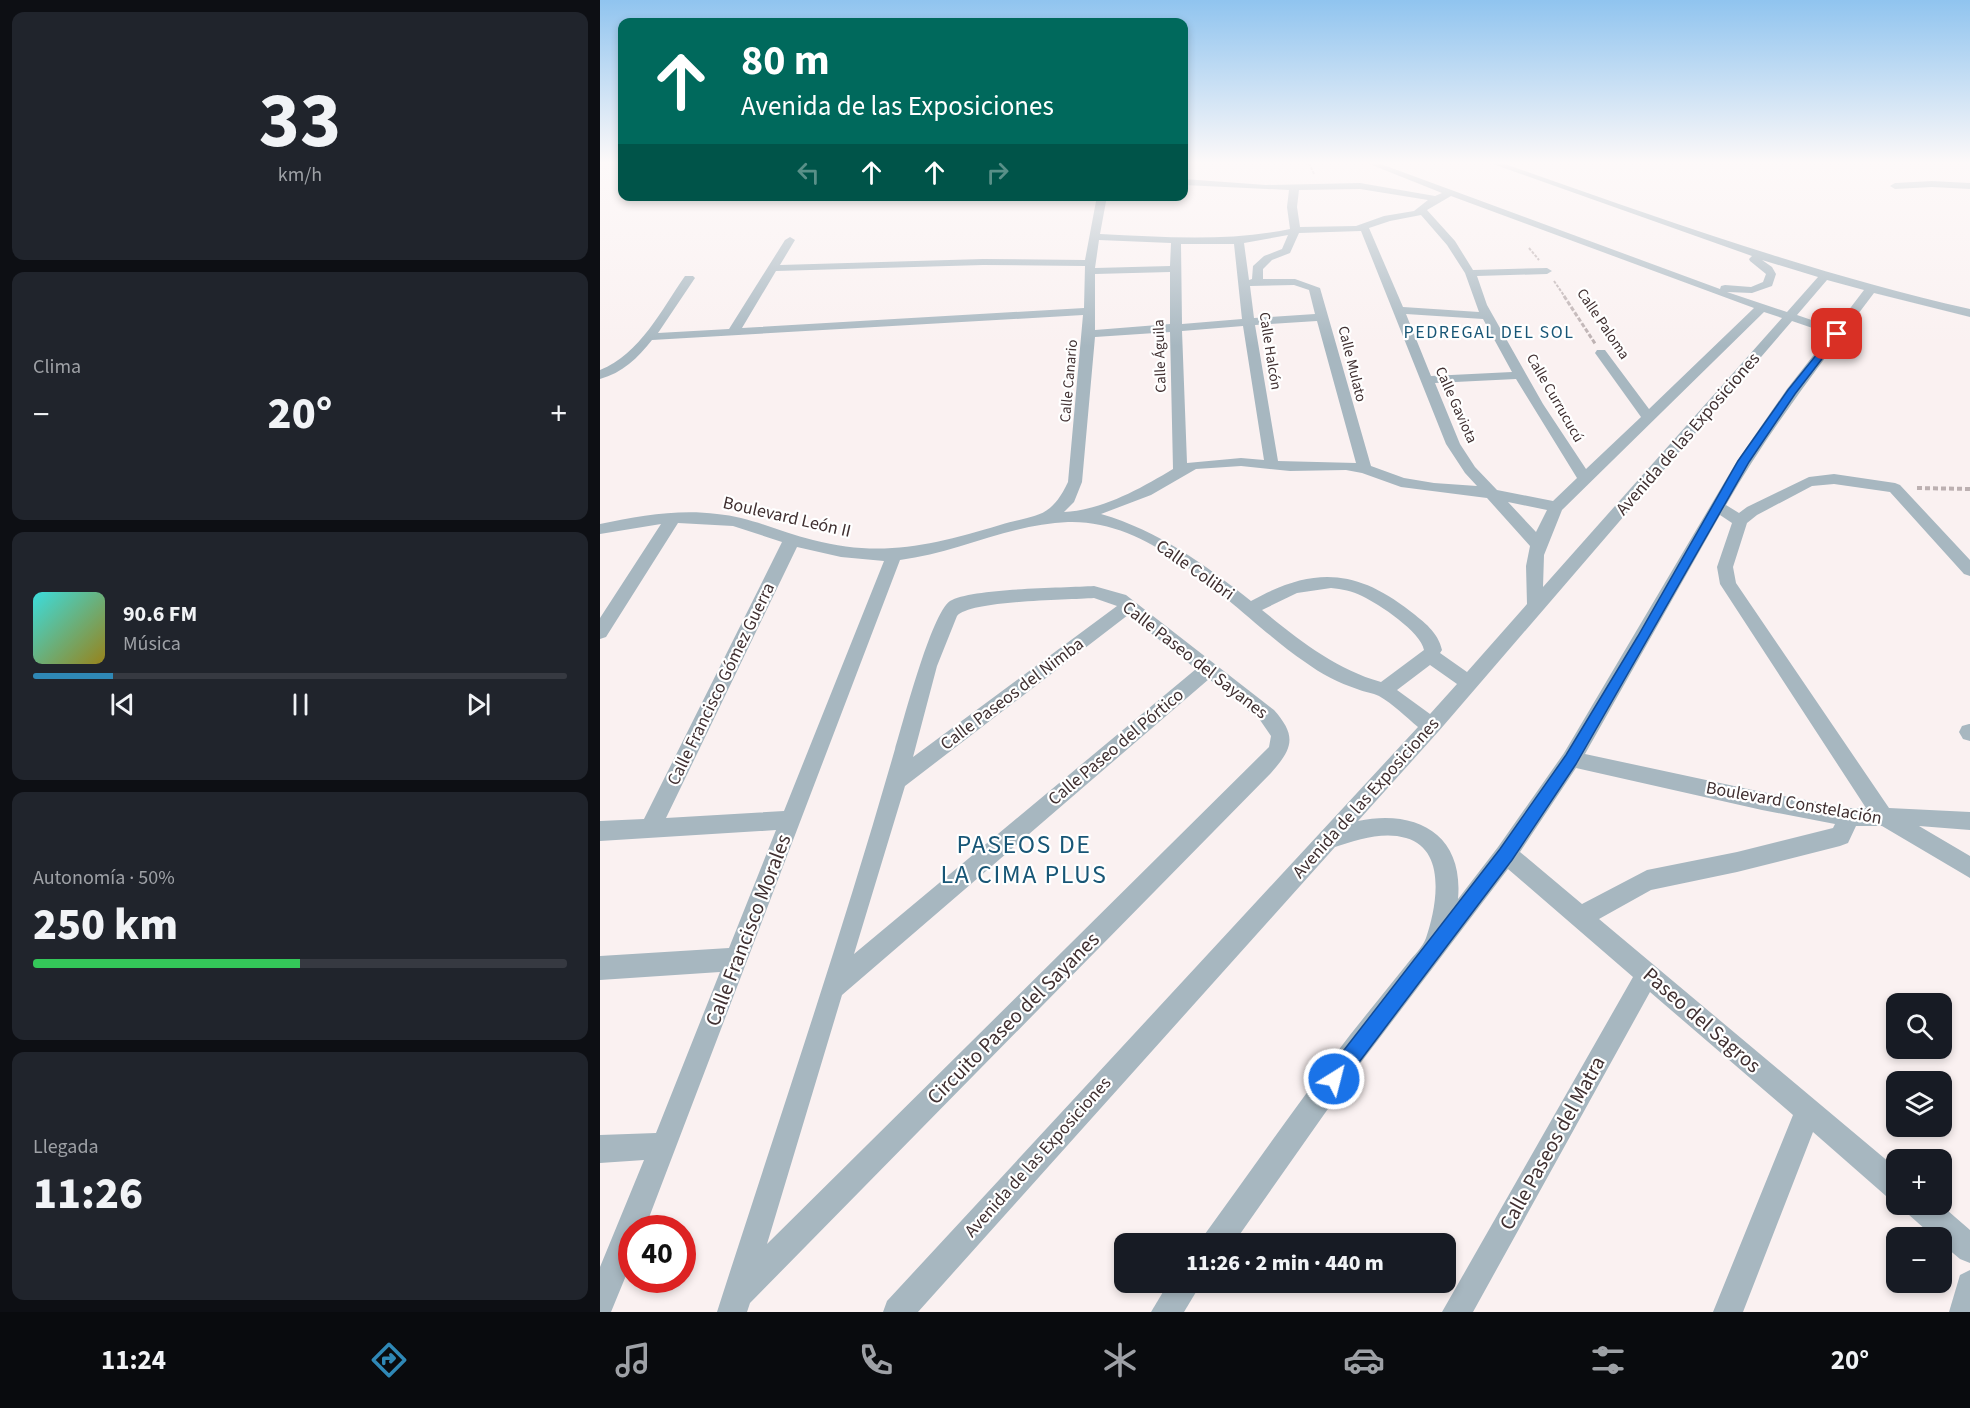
<!DOCTYPE html>
<html lang="es">
<head>
<meta charset="utf-8">
<style>
	body { margin:0; font-family:"Source Sans 3",sans-serif; background:#20242c; color:#f1f3f6; height:100vh; display:flex; flex-direction:column; font-size:22px; white-space:nowrap }
	* { box-sizing:border-box; margin:0 }
	p { font-size:20px; color:#9ea1a6 }
	.icon { flex:none; width:33px; height:33px; fill:none; stroke:currentColor; stroke-width:2; stroke-linecap:round; stroke-linejoin:round }
	.map { position:relative; flex:1; overflow:hidden }
	.sheet { display:flex; flex-direction:column; gap:12px; padding:12px; background:#0d0f14; width:600px }
	.sheet>* { flex:none }
	.top-card { position:absolute; left:18px; top:18px; width:570px; height:183px; border-radius:12px; box-shadow:0 3px 9px #0003; background:#00695c; color:#fff; overflow:hidden }
	.fabs { position:absolute; left:1286px; top:993px; display:grid; gap:12px }
	.fabs a { display:grid; place-items:center; width:66px; height:66px; border-radius:12px; background:#171b24; box-shadow:0 3px 9px #0003; font-size:30px }
	.speed { position:absolute; left:18px; top:1215px; display:flex; gap:12px; font-size:30px; font-weight:700; text-align:center }
	.speed>* { display:grid; place-content:center; width:78px; height:78px; border-radius:50%; background:#171b24; box-shadow:0 3px 9px #0003; line-height:1 }
	.speed .limit { border:9px solid #d22; background:#fff; color:#111 }
	.pin { position:absolute; display:grid; place-items:center; width:51px; height:51px; color:#fff; margin:-26px; border-radius:12px; box-shadow:0 3px 9px #0006 }
	.me { position:absolute; width:66px; margin:-33px; rotate:36deg; stroke-linejoin:round; filter:drop-shadow(0 0 4px #0008) }
	.turn { display:flex; align-items:center; gap:21px; height:126px; padding:0 24px; font-size:27px }
	.turn .icon { width:78px; height:78px; stroke-width:2.5 }
	.turn b { display:block; font-size:42px; line-height:51px }
	.lanes { display:flex; align-items:center; height:57px; padding:0 24px; background:#0003; justify-content:center; gap:30px; direction:ltr }
	.lanes .off { opacity:.35 }
	.big { font-size:45px; font-weight:800; line-height:1.1 }
	.sheet .widget { flex:1; display:flex; flex-direction:column; justify-content:center; gap:9px; min-width:0; padding:0 21px; border-radius:12px; background:#20242c }
	.sheet .dial { align-items:center; gap:0 }
	.dial b { font-size:78px; line-height:1 }
	.song { display:flex; align-items:center; gap:18px }
	.cover { width:72px; height:72px; border-radius:9px; background:linear-gradient(135deg,hsl(180 70% 55%),hsl(50 70% 35%)) }
	.played { height:6px; border-radius:3px; background:linear-gradient(90deg,#2f88b6 15%,#363941 15%) }
	.keys { display:flex; justify-content:space-around; direction:ltr }
	.heat { display:flex; justify-content:space-between; align-items:center; font-size:33px; direction:ltr }
	.charge { height:9px; border-radius:4px; background:linear-gradient(90deg,#34c759 50%,#363941 0) }
	.trip { position:absolute; left:514px; top:1233px; width:342px; height:60px; border-radius:12px; background:#171b24; box-shadow:0 3px 9px #0003; font-weight:800; line-height:60px; text-align:center }
	.dock { display:flex; height:96px; justify-content:space-around; align-items:center; background:#090b0e; color:#9ea1a6 }
	.dock .icon { width:42px; height:42px }
	.dock .selected { color:#2f88b6 }
	.dock b { font-size:27px; color:#f1f3f6 }
	main { display:flex; flex:1; min-height:0 }
	.map>svg:first-child { display:block }
	.lines { fill:none; stroke-linecap:round; stroke-linejoin:round }
	.path-far2 { stroke:#bcb0b1; stroke-width:2; stroke-dasharray:3 1.5; stroke-linecap:butt }
	.path-far1 { stroke:#bcb0b1; stroke-width:3; stroke-dasharray:4.5 2; stroke-linecap:butt }
	.path { stroke:#bcb0b1; stroke-width:4; stroke-dasharray:5 3; stroke-linecap:butt }
	.minor { fill:#a7b7c0; fill-rule:evenodd }
	.route { fill:#1a73e8; stroke:#114b97; stroke-width:1.5 }
	.labels { text-anchor:middle; dominant-baseline:central; stroke-width:4.5; stroke-linejoin:round; paint-order:stroke }
	.far-street-label { font-size:15px; fill:#403031; stroke:#fff }
	.far-quarter-label { font-size:18px; letter-spacing:1.5px; fill:#185676; stroke:#fff }
	.street-label { font-size:18px; fill:#403031; stroke:#fff }
	.near-street-label { font-size:21px; fill:#403031; stroke:#fff }
	.near-quarter-label { font-size:26px; letter-spacing:1.5px; fill:#185676; stroke:#fff }
</style>
</head>
<body>
<main>
<section class="sheet">
<div class="widget dial"><b>33</b><p>km/h</p></div>
<div class="widget"><p>Clima</p>
<div class="heat"><a>−</a><b class="big">20°</b><a>+</a></div>
</div>
<div class="widget">
<div class="song"><i class="cover"></i><div><b>90.6 FM</b><p>Música</p></div></div>
<div class="played"></div>
<div class="keys"><svg class="icon" aria-label="previous" viewBox="0 0 24 24"><path d="M18 5L8 12l10 7zM5 5v14"/></svg><svg class="icon" aria-label="pause" viewBox="0 0 24 24"><path d="M8 5v14M16 5v14"/></svg><svg class="icon" aria-label="next" viewBox="0 0 24 24"><path d="M6 5l10 7-10 7zM19 5v14"/></svg></div>
</div>
<div class="widget"><p>Autonomía · 50%</p><b class="big">250 km</b><div class="charge"></div></div>
<div class="widget"><p>Llegada</p><b class="big">11:26</b></div>
</section>
<div class="map">
<svg width="1370" height="1312" viewBox="0 0 1370 1312">
	<rect width="100%" height="100%" fill="#faf1f1"/>
	<g class="lines">
		<!-- path-far2 -->
		<g class="path-far2">
			<path d="M709,163l5,11"/>
			<path d="M929,248l10,12"/>
			<path d="M954,281l11,16"/>
		</g>
		<!-- path-far1 -->
		<path class="path-far1" d="M964,296l32,49"/>
		<!-- path -->
		<path class="path" d="M1317,488l53,1"/>
		<!-- minor -->
		<g class="minor">
			<path d="M767,163h11l342,126 1,-3 4,-1 26,2 12,-5 3,-8 -16,-13 -1,-2 3,-3 -262,-93h12c155,54 308,110 468,146v8l-96,-24c-52,69 -105,137 -148,212l13,8 8,-6 62,-30 25,-3 61,9 5,2 70,75v16l-6,-2 -74,-82 -56,-8 -22,2 -55,29 -10,8 -14,44 3,16 153,225 81,4v18l-51,-4 51,30v22l-88,-52h-26l-8,17 -8,3 -103,26 -86,18 -52,29 297,249v32l-10,-4 -73,-64 -70,180h-30l80,-197 -143,-123 -177,320h-31l191,-335 -125,-108 -152,200 -123,175h-32l4,-10c48,-66 95,-134 145,-199 19,-24 38,-47 57,-71 6,-8 16,-17 19,-26 10,-29 22,-88 -20,-100 -23,-7 -49,2 -71,9l-417,465h-35l4,-11 531,-574c-12,-10 -25,-23 -39,-31 -6,-3 -15,-4 -22,-7 -18,-6 -36,-15 -52,-27 -70,-48 -145,-143 -237,-140 -57,2 -111,31 -168,38l-255,668h-13v33l-21,51h-11v-45l44,-107 -44,3v-28l56,-2 64,-161 -120,8v-24l129,-8 47,-118 -176,11v-20l44,-2 138,-277 -49,-16 -55,-3 -72,114 -6,2v-21l61,-94 -61,10v-10c39,-8 78,-15 117,-10 34,3 63,18 96,26 68,18 121,5 187,-15 36,-11 50,-5 68,-43l15,-167 -431,25c-14,18 -30,33 -52,39v-9c40,-16 62,-61 85,-94h8l2,2 -37,55 71,-4 56,-89 5,-3 5,3 -15,25 203,-6 102,1 12,-64h10l-7,38c64,3 126,8 190,-5l-3,-22 2,-17 -105,-5v-6l82,6 94,-2 75,13 7,-3zM760,189l68,11 -14,11 -30,5 -28,10 -56,1 -3,-20 2,-17zM851,196l303,112 -105,101 -44,-59h-8l-2,3 46,64 -55,52 -43,-65 -56,-99 -10,-29 70,-2 5,-3 -5,-3 -74,2 -18,-29 -28,-31zM821,215l26,30 18,28 14,39 -76,-5 -34,-79 21,-7zM761,231l85,213 19,29 12,13 -43,-3 -30,-5 -33,-12 -51,-178 -25,-9h-32v-10l9,-9 18,-7 9,-20zM688,235l-6,14 -18,7 -11,10 -1,13 -3,1 -5,-37zM499,240l72,3 -1,23 -75,2zM581,244h53l8,75 -60,5zM1162,260l56,17 -31,35 -60,-20 25,1 20,-7 4,-12 -4,-7zM383,265l102,1 -1,42 -342,20 34,-57zM570,272v52l-75,6v-56zM1227,280l37,10 -29,38 -38,-13zM694,285l15,5 6,24 -61,4 -4,-32zM1164,312l18,6 -239,269 1,-32 18,-45zM806,314l77,5 29,53 -81,4zM717,321l39,142 -78,-2 -23,-136zM1192,321l38,13 -43,55 -50,72 -173,292 -66,94 -40,52c6,-66 -43,-90 -100,-78l80,-89zM643,326l21,134 -23,-2 -54,5 -5,-132zM570,332l3,137c-33,20 -71,41 -109,43l10,-10 8,-20 13,-145zM916,379l61,99 -24,23 -56,-11 -22,-23 -15,-23 -25,-61zM641,466l49,5 56,-1 16,3 39,14 86,11 43,48 -4,20 1,38 -60,68 -27,-19 2,-3c-4,-18 -18,-28 -32,-39 -55,-43 -98,-44 -159,-10 -47,-37 -92,-70 -150,-87l50,-19 45,-26zM908,502l39,8 -11,22zM1120,515l12,8 -15,44 3,17 146,224h-16l-88,-16 -177,-38zM197,547l44,10 43,4 -100,250 -118,7zM731,588c11,1 21,3 31,8 17,8 59,36 62,54l-43,32c-46,-13 -82,-42 -119,-72l35,-17zM830,665l27,19 -27,30 -33,-24zM976,768l186,42 73,14 -2,4 -96,24 -90,18 -65,34 -62,-52z"/>
			<path d="M1332,181l38,2v6l-38,-2 -37,2 -5,-3 5,-3z"/>
			<path d="M494,586l32,9 148,115c23,26 19,38 -3,63l-521,530 -3,9h-30c60,-187 124,-374 178,-563 8,-26 36,-135 55,-148 21,-13 115,-13 144,-15zM494,598l23,8 -204,151 24,-91 20,-50c13,-16 112,-16 137,-18zM528,615l68,54 -342,285 51,-168zM609,679l51,41 11,16 -2,11 -502,497 75,-249z"/>
			<path d="M1369,724h1v17l-7,-2 -4,-7 3,-6z"/>
			<path d="M1304,1204h36l30,26v33l-10,-4 -19,-16v-5h-6l-27,-24z"/>
			<path d="M1370,1270v42h-21l11,-37z"/>
			<path d="M569,1282h33l-18,30h-33z"/>
		</g>
	</g>
	<!-- sky -->
	<linearGradient id="sky" x2="0" y2="1"><stop stop-color="#90c4ef"/><stop offset="0.47" stop-color="#fdf9f9"/><stop offset="1" stop-color="#fdf9f9" stop-opacity="0"/></linearGradient>
	<rect width="1370" height="346" fill="url(#sky)"/>
	<!-- route -->
	<path class="route" d="M1234,333l7,1 -46,60 -46,68 -173,302 -64,96 -171,226 -7,2 -7,-2 -3,-7 3,-7 173,-223 66,-94 72,-119 100,-175 50,-71z"/>
	<g class="labels">
		<!-- far-street labels -->
		<g class="far-street-label">
			<text transform="translate(1003 324) rotate(56)">Calle Paloma</text>
			<text transform="translate(670 351) rotate(81)">Calle Halcón</text>
			<text transform="translate(560 356) rotate(-92)">Calle Águila</text>
			<text transform="translate(752 364) rotate(76)">Calle Mulato</text>
			<text transform="translate(469 381) rotate(-85)">Calle Canario</text>
			<text transform="translate(955 398) rotate(60)">Calle Currucucú</text>
			<text transform="translate(856 405) rotate(66)">Calle Gaviota</text>
		</g>
		<!-- far-quarter labels -->
		<g class="far-quarter-label">
			<text x="889" y="332">PEDREGAL DEL SOL</text>
		</g>
		<!-- street labels -->
		<g class="street-label">
			<text transform="translate(1088 434) rotate(-49)">Avenida de las Exposiciones</text>
			<text transform="translate(187 517) rotate(13)">Boulevard León II</text>
			<text transform="translate(595 570) rotate(35)">Calle Colibri</text>
			<text transform="translate(595 660) rotate(38)">Calle Paseo del Sayanes</text>
			<text transform="translate(121 684) rotate(-64)">Calle Francisco Gómez Guerra</text>
			<text transform="translate(412 694) rotate(-37)">Calle Paseos del Nimba</text>
			<text transform="translate(516 747) rotate(-40)">Calle Paseo del Pórtico</text>
			<text transform="translate(766 798) rotate(-48)">Avenida de las Exposiciones</text>
			<text transform="translate(1194 803) rotate(10)">Boulevard Constelación</text>
			<text transform="translate(438 1157) rotate(-48)">Avenida de las Exposiciones</text>
		</g>
		<!-- near-street labels -->
		<g class="near-street-label">
			<text transform="translate(148 930) rotate(-69)">Calle Francisco Morales</text>
			<text transform="translate(413 1018) rotate(-45)">Circuito Paseo del Sayanes</text>
			<text transform="translate(1102 1020) rotate(41)">Paseo del Sagros</text>
			<text transform="translate(952 1143) rotate(-61)">Calle Paseos del Matra</text>
		</g>
		<!-- near-quarter labels -->
		<g class="near-quarter-label">
			<text x="424" y="844">PASEOS DE<tspan x="424" dy="30">LA CIMA PLUS</tspan></text>
		</g>
	</g>
</svg>
<div class="fabs">
<a><svg class="icon" aria-label="search" viewBox="0 0 24 24"><circle cx="10" cy="10" r="6"/><path d="M15 15l6 6"/></svg></a>
<a><svg class="icon" aria-label="layers" viewBox="0 0 24 24"><path d="M12 4l9 5-9 5-9-5zM3 14l9 5 9-5"/></svg></a>
<a>+</a>
<a>−</a>
</div>
<div class="speed"><div class="limit">40</div></div>
<div class="pin" style="left:1237px;top:334px;background:#d93025"><svg class="icon" aria-label="arrive" viewBox="0 0 24 24"><path d="M6 21V4h12l-3 4 3 4H6"/></svg></div>
<svg class="me" style="left:734px;top:1079px" viewBox="-20 -20 40 40"><circle r="17" fill="#1a73e8" stroke="#fff" stroke-width="3"/><path d="M0-11L8 9 0 5-8 9z" fill="#fff"/></svg>
<div class="trip">11:26 · 2 min · 440 m</div>
<div class="top-card">
<div class="turn"><svg class="icon" aria-label="ahead" viewBox="0 0 24 24"><path d="M12 20V5M6 11l6-6 6 6"/></svg><div><b>80 m</b>Avenida de las Exposiciones</div></div>
<div class="lanes"><svg class="icon off" aria-label="left" viewBox="0 0 24 24"><path d="M17 20v-9H6M10 6l-5 5 5 5"/></svg><svg class="icon" aria-label="ahead" viewBox="0 0 24 24"><path d="M12 20V5M6 11l6-6 6 6"/></svg><svg class="icon" aria-label="ahead" viewBox="0 0 24 24"><path d="M12 20V5M6 11l6-6 6 6"/></svg><svg class="icon off" aria-label="right" viewBox="0 0 24 24"><path d="M7 20v-9h11M14 6l5 5-5 5"/></svg></div>
</div>
</div>
</main>
<nav class="dock">
<b>11:24</b>
<svg class="icon selected" aria-label="directions" viewBox="0 0 24 24"><path d="M12 3l9 9-9 9-9-9zM9 14v-3h6M13 9l2 2-2 2"/></svg>
<svg class="icon" aria-label="music" viewBox="0 0 24 24"><path d="M9 18V5l10-2v13"/><circle cx="6" cy="18" r="3"/><circle cx="16" cy="16" r="3"/></svg>
<svg class="icon" aria-label="phone" viewBox="0 0 24 24"><path d="M5 4h4l2 5-3 2q2 4 5 5l2-3 5 2v4C11 20 4 13 5 4z"/></svg>
<svg class="icon" aria-label="climate" viewBox="0 0 24 24"><path d="M12 3v18M4 7l16 10M4 17L20 7"/></svg>
<svg class="icon" aria-label="car" viewBox="0 0 24 24"><path d="M5 17H2v-5l4-1 3-4h7l3 4 3 1v5h-3M9 17h6M6 11h13"/><circle cx="7" cy="17" r="2"/><circle cx="17" cy="17" r="2"/></svg>
<svg class="icon" aria-label="filters" viewBox="0 0 24 24"><path d="M4 7h16M4 17h16"/><circle cx="9" cy="7" r="2"/><circle cx="15" cy="17" r="2"/></svg>
<b>20°</b>
</nav>
</body>
</html>
